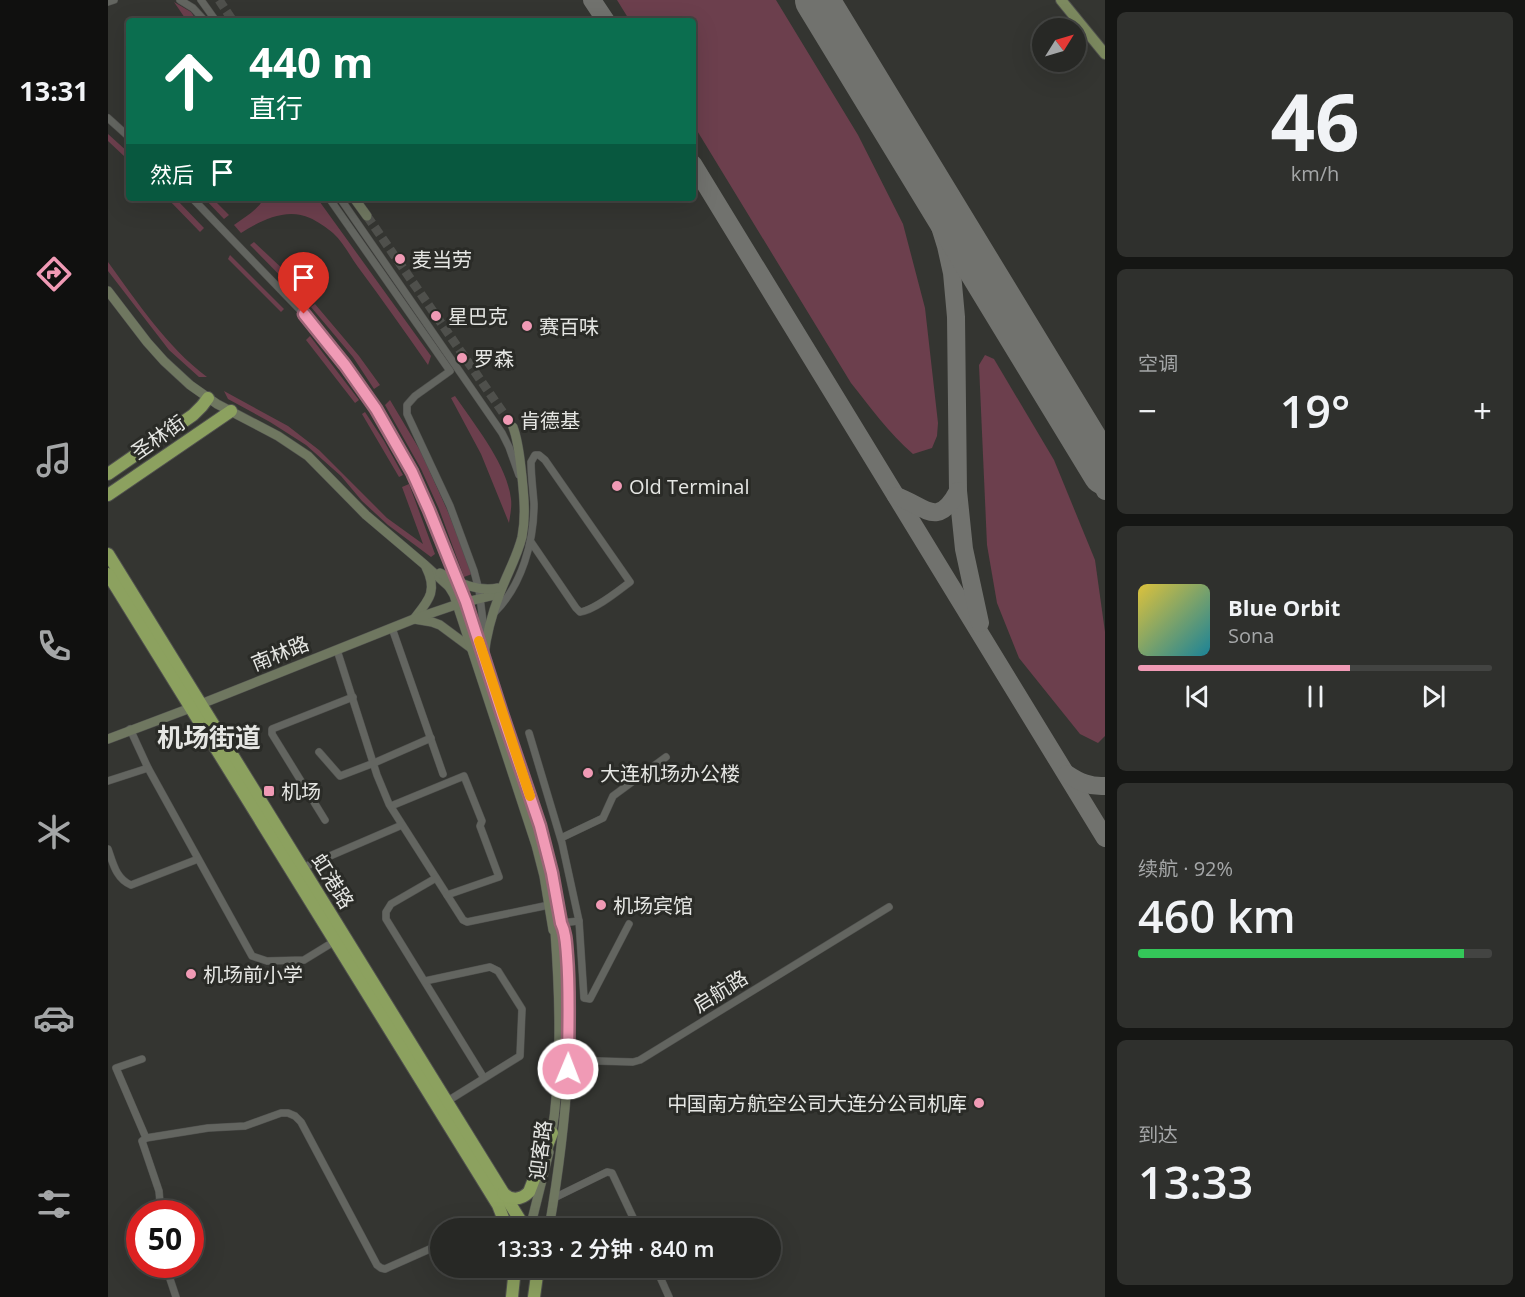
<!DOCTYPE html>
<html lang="zh">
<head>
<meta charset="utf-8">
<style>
	body { margin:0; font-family:"Open Sans","Noto Sans SC",sans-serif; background:#2f302d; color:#f1f3f6; height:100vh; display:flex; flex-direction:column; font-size:22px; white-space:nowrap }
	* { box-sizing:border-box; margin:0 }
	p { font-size:20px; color:#a4a6a7 }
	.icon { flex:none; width:33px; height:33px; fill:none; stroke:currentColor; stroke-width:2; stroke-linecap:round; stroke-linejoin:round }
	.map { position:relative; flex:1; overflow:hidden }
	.side { display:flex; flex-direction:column; gap:12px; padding:12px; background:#151614; width:420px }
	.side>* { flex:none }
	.top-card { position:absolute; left:18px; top:18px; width:570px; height:183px; border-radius:6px; box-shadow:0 6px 24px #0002,0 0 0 2px #434442; background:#0b6e4f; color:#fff; overflow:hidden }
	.needle { width:39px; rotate:53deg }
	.controls { position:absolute; left:924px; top:18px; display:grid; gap:12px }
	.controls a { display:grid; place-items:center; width:54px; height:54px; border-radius:50%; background:#272825; box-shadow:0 6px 24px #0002,0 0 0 2px #434442; font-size:30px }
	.speed { position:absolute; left:18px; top:1200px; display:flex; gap:12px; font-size:30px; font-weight:700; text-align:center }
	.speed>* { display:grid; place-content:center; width:78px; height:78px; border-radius:50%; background:#272825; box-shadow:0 6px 24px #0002,0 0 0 2px #434442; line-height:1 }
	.speed .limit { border:9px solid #d22; background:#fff; color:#111 }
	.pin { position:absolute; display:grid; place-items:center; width:51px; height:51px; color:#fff; margin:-62px -26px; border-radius:50% 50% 50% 0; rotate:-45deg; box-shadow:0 0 6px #0007 }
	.pin .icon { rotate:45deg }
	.me { position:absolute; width:66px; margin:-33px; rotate:1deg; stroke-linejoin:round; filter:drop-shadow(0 0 4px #0008) }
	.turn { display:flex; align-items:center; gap:21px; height:126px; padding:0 24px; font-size:27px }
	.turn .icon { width:78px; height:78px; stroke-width:2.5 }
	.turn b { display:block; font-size:42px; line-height:51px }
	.then { display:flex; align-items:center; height:57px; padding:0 24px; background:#0003; gap:12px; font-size:22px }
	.big { font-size:45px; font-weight:600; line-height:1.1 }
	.side .card { flex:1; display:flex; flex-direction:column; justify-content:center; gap:9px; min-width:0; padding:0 21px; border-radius:9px; background:#2f302d }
	.side .dial { align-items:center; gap:0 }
	.dial b { font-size:78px; line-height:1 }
	.song { display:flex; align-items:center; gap:18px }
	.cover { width:72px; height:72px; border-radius:9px; background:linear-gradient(135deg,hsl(50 70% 55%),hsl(190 70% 35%)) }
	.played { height:6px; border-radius:3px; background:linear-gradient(90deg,#f09ab5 60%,#434442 60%) }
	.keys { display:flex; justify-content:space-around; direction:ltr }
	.heat { display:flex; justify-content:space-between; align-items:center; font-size:33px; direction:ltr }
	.charge { height:9px; border-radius:4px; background:linear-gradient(90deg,#34c759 92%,#434442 0) }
	.trip { position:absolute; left:322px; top:1218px; width:351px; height:60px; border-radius:30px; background:#272825; box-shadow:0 6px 24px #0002,0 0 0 2px #434442; font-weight:600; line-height:60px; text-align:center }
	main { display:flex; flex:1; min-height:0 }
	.dock { display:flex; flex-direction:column; width:108px; justify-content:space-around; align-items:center; background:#10100f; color:#a4a6a7 }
	.dock .icon { width:42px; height:42px }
	.dock .current { color:#f09ab5 }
	.dock b { font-size:27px; color:#f1f3f6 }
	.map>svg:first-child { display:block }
	.green { fill:#6c3f4d }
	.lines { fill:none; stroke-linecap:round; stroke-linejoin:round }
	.taxiway { stroke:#71726e; stroke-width:18 }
	.runway { stroke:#71726e; stroke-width:44 }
	.secondary-tunnel { stroke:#4f504c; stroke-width:9; stroke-dasharray:9 4.5; stroke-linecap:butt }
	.street-casing { stroke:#50514e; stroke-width:8 }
	.secondary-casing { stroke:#50514e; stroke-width:10 }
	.primary-casing { stroke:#50514e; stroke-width:12 }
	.highway-casing { stroke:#50514e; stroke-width:14 }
	.street { stroke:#636560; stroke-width:7 }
	.secondary { stroke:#6f7760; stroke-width:9 }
	.primary { stroke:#7c895f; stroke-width:10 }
	.highway { stroke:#8ca15f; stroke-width:12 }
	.route-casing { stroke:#9c6476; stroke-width:15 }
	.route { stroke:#f09ab5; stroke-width:10 }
	.slow { stroke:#f59e0b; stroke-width:10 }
	.poi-dot { fill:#f09ab5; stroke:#2a2b27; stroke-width:2 }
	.labels { text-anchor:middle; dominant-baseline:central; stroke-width:6; stroke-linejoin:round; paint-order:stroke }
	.poi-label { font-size:20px; fill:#e5e6e3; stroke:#2a2b27; text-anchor:start }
	.street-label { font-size:20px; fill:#e5e6e3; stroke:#2a2b27 }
	.district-label { font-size:26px; font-weight:bold; fill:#e5e6e3; stroke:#2a2b27 }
</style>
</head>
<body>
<main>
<nav class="dock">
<b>13:31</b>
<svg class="icon current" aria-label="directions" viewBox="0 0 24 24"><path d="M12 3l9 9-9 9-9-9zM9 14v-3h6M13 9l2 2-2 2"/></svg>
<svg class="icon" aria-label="music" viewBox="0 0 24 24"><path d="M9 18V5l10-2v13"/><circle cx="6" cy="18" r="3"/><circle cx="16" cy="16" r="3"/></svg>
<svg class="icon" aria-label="phone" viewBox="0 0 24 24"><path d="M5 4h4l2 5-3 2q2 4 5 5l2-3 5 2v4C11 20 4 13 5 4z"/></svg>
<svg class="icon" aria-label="climate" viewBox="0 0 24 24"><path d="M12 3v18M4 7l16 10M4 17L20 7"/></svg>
<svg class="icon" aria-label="car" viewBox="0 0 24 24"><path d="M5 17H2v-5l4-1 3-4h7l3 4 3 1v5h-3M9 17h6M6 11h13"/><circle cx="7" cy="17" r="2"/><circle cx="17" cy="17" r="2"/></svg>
<svg class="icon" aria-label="filters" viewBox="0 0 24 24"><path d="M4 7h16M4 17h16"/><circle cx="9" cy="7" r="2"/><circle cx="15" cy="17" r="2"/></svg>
</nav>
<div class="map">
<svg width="997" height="1297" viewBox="0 0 997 1297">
	<rect width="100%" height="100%" fill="#343531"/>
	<!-- green -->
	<g class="green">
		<path d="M509,0h159l82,135 45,89 22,84 13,115 -1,13 -5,12 -19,6c-24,-21 -43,-47 -62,-71l-158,-259v-103h-63z"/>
		<path d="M66,2l17,10 6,9h-10z"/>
		<path d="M0,134l21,19 -4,4 -17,-16z"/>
		<path d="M59,198h8l29,30 -4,4z"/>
		<path d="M96,198h8l17,17 -5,4z"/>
		<path d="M156,198h53l114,158 -3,9c-23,-33 -46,-66 -70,-98 -8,-11 -15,-25 -25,-34 -6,-5 -16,-12 -23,-15 -24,-11 -50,3 -69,15l-7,-8c11,-8 24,-15 30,-27z"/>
		<path d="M146,242l32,30 22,23 -5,4 -53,-54z"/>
		<path d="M122,255l54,54 -3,3 -53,-53z"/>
		<path d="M0,262c30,41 58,84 99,115h-8l-30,-27 -61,-79z"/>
		<path d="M207,304l44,52 21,29 -6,4 -21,-32 -42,-50z"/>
		<path d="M202,336l49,64 -4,3 -49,-63z"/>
		<path d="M877,355l9,4 60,101 41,100 10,72v104l-7,7 -18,-9 -61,-76 -22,-55 -10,-58 -8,-180z"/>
		<path d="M116,391l64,35 31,24 68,68 36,26 -21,-57 7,-3 26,70 -4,3 -43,-32 -26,-24 -21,-25 -35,-31 -36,-23 -42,-23z"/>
		<path d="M347,396c19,28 52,68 56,103 1,8 -1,17 -2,24l-28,-69 -30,-56z"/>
		<path d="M282,400l31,52 28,62 23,60 -8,3 -25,-68 -18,-40 -36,-64z"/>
		<path d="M257,412l19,29 19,34 -4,2 -37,-63z"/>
	</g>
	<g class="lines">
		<!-- taxiway -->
		<g class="taxiway">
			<path d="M484,0l14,21"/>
			<path d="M585,164l412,674"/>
			<path d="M816,175l22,71 6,27 4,44 2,174 6,58 16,74"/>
			<path d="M953,401l37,70 7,20"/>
			<path d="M788,496c28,9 41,34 62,-5"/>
			<path d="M959,774c12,8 23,13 38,12"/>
		</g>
		<!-- runway -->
		<path class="runway" d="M709,0l288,473"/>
		<!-- secondary-tunnel -->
		<g class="secondary-tunnel">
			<path d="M111,0l14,21"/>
			<path d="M259,216l146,211"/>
		</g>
		<defs>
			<g id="street">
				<path d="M72,0l13,8 12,13"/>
				<path d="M93,0l15,21"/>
				<path d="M0,2l6,-2"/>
				<path d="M0,118l21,19"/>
				<path d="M84,198l112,116 41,51 31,44 36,63 17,38 37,92 17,52"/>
				<path d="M221,198l121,173 -35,25 -8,9v9l43,92 24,65 5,19 6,47"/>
				<path d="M232,198l162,235 7,14 10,28"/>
				<path d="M387,612c27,-27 39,-71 39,-108 -1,-14 -3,-28 -3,-42l4,-7h4l6,5 85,122c-12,9 -35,28 -50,30l-4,-4 -45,-66"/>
				<path d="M284,628l51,146"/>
				<path d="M229,650l40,125 12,29 74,116 4,2 82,-17"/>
				<path d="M22,729l18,39 104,188 15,5 37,-1 31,-19"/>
				<path d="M421,733l33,110 17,78 5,77 6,1 39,-75"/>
				<path d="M211,752l21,24 34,-13 57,-25"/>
				<path d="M0,781l40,-13"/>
				<path d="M283,806l73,-30 18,45 -2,5 19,51 -52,18"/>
				<path d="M217,820l-53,-86v-5l81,-32"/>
				<path d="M453,838l42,-20 10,-22 53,-39"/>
				<path d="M0,849c5,14 8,30 23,36l67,-26"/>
				<path d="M194,868l100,-43"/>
				<path d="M328,878l-45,26 -5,8v7l98,159"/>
				<path d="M453,923l18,-2"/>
				<path d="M317,981l65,-14 8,4 24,38 -2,47 -74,46"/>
				<path d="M34,1059l-26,9 30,70"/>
				<path d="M455,1060l70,2 7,-2 249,-153"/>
				<path d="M446,1198l53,-26 5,1 26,55"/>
				<path d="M53,1214l-2,-23 -17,-50 4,-3 62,-10 37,-2 36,-13h7l7,3 6,6 76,143 4,3 4,1 56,-25"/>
				<path d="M378,1228l19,-6"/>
				<path d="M57,1264l11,33"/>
				<path d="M548,1268l13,29"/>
			</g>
			<g id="secondary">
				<path d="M246,198l13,18"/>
				<path d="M0,291l39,51 17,19 26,24 27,19 61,32 30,20 58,59 59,50 41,37 33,-8"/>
				<path d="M405,427c6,16 7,33 9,50 2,20 4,40 0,60 -5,20 -15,37 -22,56 -8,21 -14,42 -16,63l62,189 6,28 9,50 4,7c3,46 5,92 3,138 -3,54 -10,108 -19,160"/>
				<path d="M318,567c12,24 3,33 -12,52l18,3 8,3 31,23"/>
				<path d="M332,573c19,10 37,19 58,15"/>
				<path d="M340,585l6,10 82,250 8,31 9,54 2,2c5,68 7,139 -4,207"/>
				<path d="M0,739l93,-35 213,-85 47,-16"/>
				<path d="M422,1228l19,-76"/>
			</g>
			<path id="primary" d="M953,0l44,54"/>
			<g id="highway">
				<path d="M0,474l85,-59 9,-9 6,-8"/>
				<path d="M0,495l123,-84"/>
				<path d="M0,554l417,674"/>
				<path d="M0,574l390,631 9,23"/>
				<path d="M395,1193c8,8 18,7 26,-1l23,-59"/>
				<path d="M404,1297l3,-29"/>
				<path d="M426,1297l4,-29"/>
			</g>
		</defs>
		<!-- street casing -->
		<use href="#street" class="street-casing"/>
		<!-- secondary casing -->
		<use href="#secondary" class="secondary-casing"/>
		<!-- primary casing -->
		<use href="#primary" class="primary-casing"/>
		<!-- highway casing -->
		<use href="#highway" class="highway-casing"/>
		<!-- street -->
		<use href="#street" class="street"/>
		<!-- secondary -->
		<use href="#secondary" class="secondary"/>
		<!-- primary -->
		<use href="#primary" class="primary"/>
		<!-- highway -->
		<use href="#highway" class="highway"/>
	</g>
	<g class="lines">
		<defs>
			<path id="route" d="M196,314l41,51 31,44 36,63 17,38 37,92 36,112 38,112 12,47 9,50c5,10 5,21 6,33 3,37 1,75 1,113"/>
		</defs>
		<!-- route casing -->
		<use href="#route" class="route-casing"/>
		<!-- route -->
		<use href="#route" class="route"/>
		<!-- slow -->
		<path class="slow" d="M371,641l51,155"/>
	</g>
	<!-- markers -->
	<g class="poi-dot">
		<circle cx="292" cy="259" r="6"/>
		<circle cx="328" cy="316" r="6"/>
		<circle cx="419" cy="326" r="6"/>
		<circle cx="354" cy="358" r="6"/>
		<circle cx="400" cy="420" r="6"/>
		<circle cx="509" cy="486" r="6"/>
		<circle cx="480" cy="773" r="6"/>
		<rect x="155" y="785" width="12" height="12" rx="3"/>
		<circle cx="493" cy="905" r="6"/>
		<circle cx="83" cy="974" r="6"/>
		<circle cx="871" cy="1103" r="6"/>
	</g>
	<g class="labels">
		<!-- poi labels -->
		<g class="poi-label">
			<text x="304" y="259">麦当劳</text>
			<text x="340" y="316">星巴克</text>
			<text x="431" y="326">赛百味</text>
			<text x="366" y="358">罗森</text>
			<text x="412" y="420">肯德基</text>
			<text x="521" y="486">Old Terminal</text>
			<text x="492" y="773">大连机场办公楼</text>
			<text x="173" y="791">机场</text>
			<text x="505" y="905">机场宾馆</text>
			<text x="95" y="974">机场前小学</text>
			<text x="859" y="1103" text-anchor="end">中国南方航空公司大连分公司机库</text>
		</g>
		<!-- street labels -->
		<g class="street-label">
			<text transform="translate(50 437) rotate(-35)">圣林街</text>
			<text transform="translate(172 653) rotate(-22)">南林路</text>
			<text transform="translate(225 881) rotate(58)">虹港路</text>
			<text transform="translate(612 991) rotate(-32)">启航路</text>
			<text transform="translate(432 1150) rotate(-83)">迎客路</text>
		</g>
		<!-- district labels -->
		<g class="district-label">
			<text x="101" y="737">机场街道</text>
		</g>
	</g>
</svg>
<div class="controls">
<a><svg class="needle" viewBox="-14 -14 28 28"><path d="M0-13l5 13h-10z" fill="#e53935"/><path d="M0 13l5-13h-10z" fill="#a4a6a7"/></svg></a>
</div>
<div class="speed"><div class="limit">50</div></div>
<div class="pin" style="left:196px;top:314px;background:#d93025"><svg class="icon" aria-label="arrive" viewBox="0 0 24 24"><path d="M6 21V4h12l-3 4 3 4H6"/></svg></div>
<svg class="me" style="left:460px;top:1069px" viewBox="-20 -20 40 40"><circle r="17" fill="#f09ab5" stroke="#fff" stroke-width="3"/><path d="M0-11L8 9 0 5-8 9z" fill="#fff"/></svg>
<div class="trip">13:33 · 2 分钟 · 840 m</div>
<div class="top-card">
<div class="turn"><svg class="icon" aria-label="ahead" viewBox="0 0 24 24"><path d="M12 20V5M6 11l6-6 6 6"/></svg><div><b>440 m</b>直行</div></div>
<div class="then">然后<svg class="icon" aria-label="arrive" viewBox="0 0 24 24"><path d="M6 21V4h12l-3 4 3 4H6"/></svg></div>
</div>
</div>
<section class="side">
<div class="card dial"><b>46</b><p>km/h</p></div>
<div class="card"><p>空调</p>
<div class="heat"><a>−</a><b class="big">19°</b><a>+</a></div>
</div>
<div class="card">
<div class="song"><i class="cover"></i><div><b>Blue Orbit</b><p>Sona</p></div></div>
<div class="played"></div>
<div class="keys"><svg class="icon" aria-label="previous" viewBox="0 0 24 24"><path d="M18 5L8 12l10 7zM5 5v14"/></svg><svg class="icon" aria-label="pause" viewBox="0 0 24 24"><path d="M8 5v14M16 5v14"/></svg><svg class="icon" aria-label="next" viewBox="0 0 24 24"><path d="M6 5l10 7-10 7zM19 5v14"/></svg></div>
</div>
<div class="card"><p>续航 · 92%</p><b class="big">460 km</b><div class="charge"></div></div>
<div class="card"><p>到达</p><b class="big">13:33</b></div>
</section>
</main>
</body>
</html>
